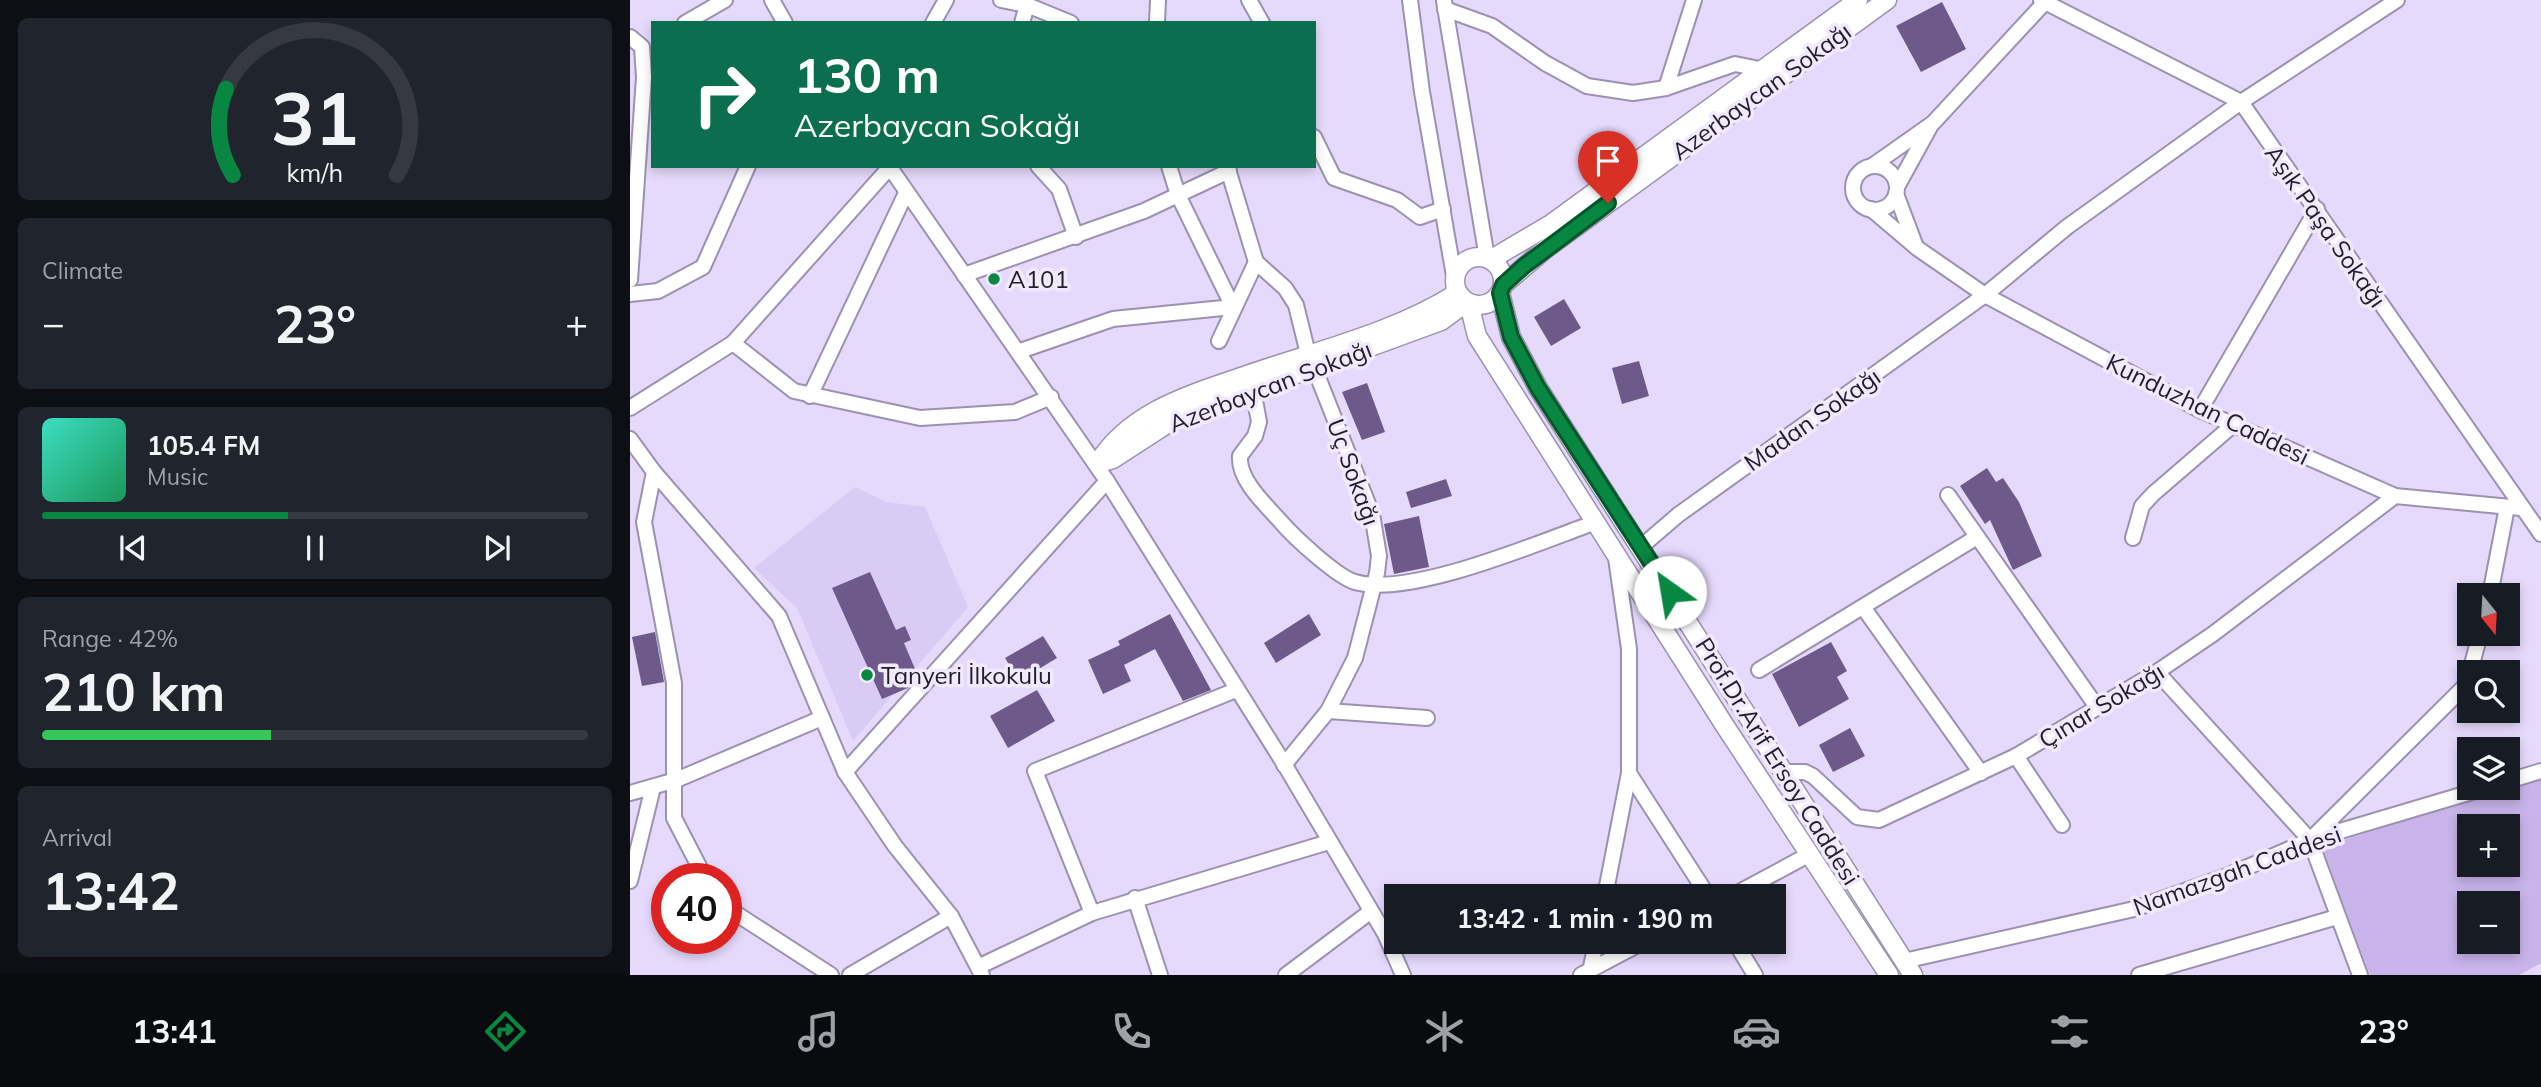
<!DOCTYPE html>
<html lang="en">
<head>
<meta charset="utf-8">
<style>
	body { margin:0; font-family:Mulish,sans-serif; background:#20242c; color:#f1f3f6; height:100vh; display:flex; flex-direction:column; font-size:26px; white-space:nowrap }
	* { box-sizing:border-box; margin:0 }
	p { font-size:23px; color:#9ea1a6 }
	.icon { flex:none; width:38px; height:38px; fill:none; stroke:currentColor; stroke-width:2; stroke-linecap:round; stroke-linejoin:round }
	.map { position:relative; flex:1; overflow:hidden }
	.side { display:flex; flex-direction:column; gap:18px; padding:18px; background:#0d0f14; width:630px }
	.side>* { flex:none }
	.guide { position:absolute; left:21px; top:21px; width:665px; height:147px; border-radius:0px; box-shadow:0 4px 10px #0003; background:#0b6e4f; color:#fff; overflow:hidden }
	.needle { width:46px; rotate:162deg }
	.fabs { position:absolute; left:1827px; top:583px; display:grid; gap:14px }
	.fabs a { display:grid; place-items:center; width:63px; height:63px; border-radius:0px; background:#171b24; box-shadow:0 4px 10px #0003; font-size:35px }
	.speed { position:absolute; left:21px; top:863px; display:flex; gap:14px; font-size:35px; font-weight:700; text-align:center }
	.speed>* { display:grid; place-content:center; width:91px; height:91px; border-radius:50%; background:#171b24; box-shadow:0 4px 10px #0003; line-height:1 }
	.speed .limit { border:10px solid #d22; background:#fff; color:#111 }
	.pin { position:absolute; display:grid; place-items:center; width:60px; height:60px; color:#fff; margin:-72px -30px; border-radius:50% 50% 50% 0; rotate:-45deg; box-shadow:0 0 7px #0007 }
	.pin .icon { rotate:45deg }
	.me { position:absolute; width:77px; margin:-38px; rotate:328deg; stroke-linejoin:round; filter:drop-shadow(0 0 5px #0008) }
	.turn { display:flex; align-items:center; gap:24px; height:147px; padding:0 28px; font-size:32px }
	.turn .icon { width:91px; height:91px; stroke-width:2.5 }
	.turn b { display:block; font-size:49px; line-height:60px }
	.big { font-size:52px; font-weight:700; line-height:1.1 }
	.side .card { flex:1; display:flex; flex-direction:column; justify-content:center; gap:10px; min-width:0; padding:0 24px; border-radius:10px; background:#20242c }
	.side .dial { align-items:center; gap:0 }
	.dial svg { height:182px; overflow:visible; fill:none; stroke:#363941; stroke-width:7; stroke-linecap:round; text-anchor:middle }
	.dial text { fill:#f1f3f6; stroke:none }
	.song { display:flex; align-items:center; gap:21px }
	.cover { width:84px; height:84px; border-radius:10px; background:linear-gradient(135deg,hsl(170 70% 55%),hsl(150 70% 35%)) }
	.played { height:7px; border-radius:4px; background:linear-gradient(90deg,#078741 45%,#363941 45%) }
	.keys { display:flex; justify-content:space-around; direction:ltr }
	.heat { display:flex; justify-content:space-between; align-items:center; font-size:38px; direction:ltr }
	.charge { height:10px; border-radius:5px; background:linear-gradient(90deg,#34c759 42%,#363941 0) }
	.trip { position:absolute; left:754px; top:884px; width:402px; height:70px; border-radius:0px; background:#171b24; box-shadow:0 4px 10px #0003; font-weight:700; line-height:70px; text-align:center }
	.tab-bar { display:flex; height:112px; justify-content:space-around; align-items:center; background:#090b0e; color:#9ea1a6 }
	.tab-bar .icon { width:49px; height:49px }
	.tab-bar .current { color:#078741 }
	.tab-bar b { font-size:32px; color:#f1f3f6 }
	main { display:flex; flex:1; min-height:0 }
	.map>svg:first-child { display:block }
	.built { fill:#d9cbf3 }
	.green { fill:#c8b4ea; fill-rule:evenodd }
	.building { fill:#6d5a8b }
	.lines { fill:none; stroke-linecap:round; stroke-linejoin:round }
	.minor-casing { stroke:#9c91b0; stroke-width:18 }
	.tertiary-casing { stroke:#9c91b0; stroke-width:21 }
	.minor { stroke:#fff; stroke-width:14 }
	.tertiary { stroke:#fff; stroke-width:18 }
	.route-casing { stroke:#05582a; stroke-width:18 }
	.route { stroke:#078741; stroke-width:12 }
	.poi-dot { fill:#078741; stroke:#f1eafe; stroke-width:2.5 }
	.labels { text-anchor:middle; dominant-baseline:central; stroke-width:7; stroke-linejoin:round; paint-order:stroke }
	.street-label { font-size:24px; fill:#211d29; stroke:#f1eafe }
	.poi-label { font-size:24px; fill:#211d29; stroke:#f1eafe; text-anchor:start }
</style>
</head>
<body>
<main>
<section class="side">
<div class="card dial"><svg viewBox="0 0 100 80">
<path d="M14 69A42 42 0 1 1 86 69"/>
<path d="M14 69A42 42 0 0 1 11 31" stroke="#078741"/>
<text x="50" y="56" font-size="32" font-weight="700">31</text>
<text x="50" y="72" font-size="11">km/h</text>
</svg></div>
<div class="card"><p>Climate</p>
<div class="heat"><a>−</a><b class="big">23°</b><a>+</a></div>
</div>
<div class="card">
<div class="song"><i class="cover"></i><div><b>105.4 FM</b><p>Music</p></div></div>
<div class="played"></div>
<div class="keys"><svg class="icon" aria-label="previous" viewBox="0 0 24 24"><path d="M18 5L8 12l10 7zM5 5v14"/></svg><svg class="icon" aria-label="pause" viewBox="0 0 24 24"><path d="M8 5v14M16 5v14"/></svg><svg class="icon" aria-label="next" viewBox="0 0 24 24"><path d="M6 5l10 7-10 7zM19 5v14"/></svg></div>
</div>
<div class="card"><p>Range · 42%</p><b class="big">210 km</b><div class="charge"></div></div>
<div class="card"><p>Arrival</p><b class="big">13:42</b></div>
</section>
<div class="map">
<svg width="1911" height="975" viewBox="0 0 1911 975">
	<rect width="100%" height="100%" fill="#e6dafc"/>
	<!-- built -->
	<path class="built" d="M225,487l31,15 39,5 43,100 -115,134 -56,-133 -43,-40z"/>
	<!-- green -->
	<path class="green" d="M1911,777v186l-22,12h-149l-48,-128zM1839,826h39v38h-39zM1839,903h39v39h-39z"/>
	<!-- building -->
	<g class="building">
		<path d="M1312,2l24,47 -45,23 -25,-46z"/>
		<path d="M934,299l17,29 -30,18 -17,-29z"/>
		<path d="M1009,361l10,35 -27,8 -10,-36z"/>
		<path d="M737,383l18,49 -23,8 -20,-48z"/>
		<path d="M1357,468l9,14 7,-4 16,24 23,54 -29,14 -23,-50 -5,4 -25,-38z"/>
		<path d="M816,479l6,17 -41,12 -5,-16z"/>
		<path d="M789,516l10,51 -35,7 -10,-50z"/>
		<path d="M240,572l26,58 9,-4 6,14 -7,3 14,33 -10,12 -26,11 -50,-111z"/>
		<path d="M540,614l41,76 -28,11 -28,-52 -31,16 7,16 -28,13 -15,-34 32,-15 -2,-4z"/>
		<path d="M679,614l12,21 -45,28 -12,-20z"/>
		<path d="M25,632l9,50 -22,4 -10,-49z"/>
		<path d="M413,636l14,22 -38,23 -14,-23z"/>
		<path d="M1201,642l16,29 -10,6 12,22 -50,28 -27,-53z"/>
		<path d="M407,690l18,31 -47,27 -18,-32z"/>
		<path d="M1220,728l15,28 -32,16 -14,-27z"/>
	</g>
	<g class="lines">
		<defs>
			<g id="minor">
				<path d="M142,0l13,23"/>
				<path d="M371,0l26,5 44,18"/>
				<path d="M619,0l13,23"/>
				<path d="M780,0l12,92 32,184"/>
				<path d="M1411,0l200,102 300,432"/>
				<path d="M814,1l43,257"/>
				<path d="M815,9l47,17 53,37 42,23 46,7 33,-5 69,-24 29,6"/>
				<path d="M55,23l40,-23"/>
				<path d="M303,23l13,-23"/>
				<path d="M392,23l5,-18"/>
				<path d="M527,23l1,-23"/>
				<path d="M0,37l12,10 2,30 -14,203"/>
				<path d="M1036,88l28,-88"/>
				<path d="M684,137l20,41 63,22 23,17 23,-8"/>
				<path d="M259,166l218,315 176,281 102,172 18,41"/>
				<path d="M408,166l21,23 17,48"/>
				<path d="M597,166l29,96 29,26 11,17 12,49"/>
				<path d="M1242,166l61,-43 114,-123"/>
				<circle cx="1245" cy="188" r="22"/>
				<path d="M1267,187l33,-60"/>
				<path d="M1266,194l20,53"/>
				<path d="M1241,209l46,39 68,47 215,115 195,86 126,12"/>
				<path d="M334,275l180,-64 85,-40"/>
				<path d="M0,294l28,-3 45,-24 45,-101"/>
				<path d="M589,341l37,-79"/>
				<path d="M103,343l61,48 126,27 95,-6 36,-15"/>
				<path d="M390,351l93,-32 120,-12 -55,-112 -9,-29"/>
				<path d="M623,389l6,33 -4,14 -15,20c-2,24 26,49 41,66 13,15 56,55 74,60 55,16 185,-40 241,-60"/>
				<path d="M180,396l96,-203"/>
				<path d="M0,408l103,-65 157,-176"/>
				<path d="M1570,410l117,-201"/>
				<path d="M0,439l24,33 125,144 66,156 50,74 56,70 31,59"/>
				<path d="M24,472l-10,50 30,161v135l31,60"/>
				<path d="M1318,495l149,212"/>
				<path d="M1503,538l9,-32 11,-12 80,-69"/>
				<path d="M1012,546l36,-31 307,-220 82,-68 174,-125 156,-102"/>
				<path d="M1860,595l17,-88"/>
				<path d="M1233,607l118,166"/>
				<path d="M1129,670l218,-133"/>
				<path d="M1527,672l153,168 50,135"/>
				<path d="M1840,672l10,-38"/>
				<path d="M698,711l99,7"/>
				<path d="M1386,756l46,69"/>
				<path d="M654,765l44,-54 27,-53 22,-85 2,-17 -7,-42 -58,-147"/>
				<path d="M215,772l262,-291"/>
				<path d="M1156,772h19l8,4 44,41 22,3 137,-64 141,-84 56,-38 182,-138"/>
				<path d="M999,773l79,123"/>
				<path d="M1878,781l33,-10"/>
				<path d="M0,793l46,-13 146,-62"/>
				<path d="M1681,839l156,-155 2,-9"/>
				<path d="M0,881l23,-94"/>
				<path d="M975,896l24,-123v-124l-13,-91"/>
				<path d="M1102,896l78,-42"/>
				<path d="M505,898l25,77"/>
				<path d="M96,907l105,68"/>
				<path d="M462,913l-57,-142 201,-81"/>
				<path d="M1105,942l20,33"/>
				<path d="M1274,961l230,-52 93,-33 83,-36 175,-52"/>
				<path d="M350,966l112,-53 237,-71"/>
				<path d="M961,967l5,-25"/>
				<path d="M220,975l101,-59"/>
				<path d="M656,975l84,-63"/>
				<path d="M951,975l62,-33"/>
				<path d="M1509,975l198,-58"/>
			</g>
			<g id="tertiary">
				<circle cx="849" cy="281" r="24"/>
				<path d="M860,260l61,-36 307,-224"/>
				<path d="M873,285l41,-35 343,-250"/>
				<path d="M870,293l11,44 27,51 375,587"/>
				<path d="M839,304l8,32 248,390 164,249"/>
				<path d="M468,463l15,-4 57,-37 25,-11 246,-90 26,-19"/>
				<path d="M468,463c32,-52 94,-69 149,-88 69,-24 147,-42 210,-82"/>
			</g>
		</defs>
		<!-- minor casing -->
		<use href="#minor" class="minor-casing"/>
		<!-- tertiary casing -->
		<use href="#tertiary" class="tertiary-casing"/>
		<!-- minor -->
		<use href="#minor" class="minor"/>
		<!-- tertiary -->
		<use href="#tertiary" class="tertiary"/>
	</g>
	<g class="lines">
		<defs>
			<path id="route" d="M978,203l-84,63 -21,19 -3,8 11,44 27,51 132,204"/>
		</defs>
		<!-- route casing -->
		<use href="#route" class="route-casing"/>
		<!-- route -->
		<use href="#route" class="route"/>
	</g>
	<!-- markers -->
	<g class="poi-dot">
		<circle cx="364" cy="279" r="7"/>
		<circle cx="237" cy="675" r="7"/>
	</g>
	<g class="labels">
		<!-- street labels -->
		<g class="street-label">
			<text transform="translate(1131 91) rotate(-36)">Azerbaycan Sokağı</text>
			<text transform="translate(1696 226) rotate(55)">Aşık Paşa Sokağı</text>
			<text transform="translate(640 386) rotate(-21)">Azerbaycan Sokağı</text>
			<text transform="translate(1578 409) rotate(26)">Kunduzhan Caddesi</text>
			<text transform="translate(1182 419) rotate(-35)">Madan Sokağı</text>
			<text transform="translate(724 472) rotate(70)">Uç Sokağı</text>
			<text transform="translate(1471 705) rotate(-31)">Çınar Sokağı</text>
			<text transform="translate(1148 761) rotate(58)">Prof.Dr.Arif Ersoy Caddesi</text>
			<text transform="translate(1607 870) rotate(-20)">Namazgah Caddesi</text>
		</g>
		<!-- poi labels -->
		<g class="poi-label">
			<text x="378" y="279">A101</text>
			<text x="251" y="675">Tanyeri İlkokulu</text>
		</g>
	</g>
</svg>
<div class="fabs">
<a><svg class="needle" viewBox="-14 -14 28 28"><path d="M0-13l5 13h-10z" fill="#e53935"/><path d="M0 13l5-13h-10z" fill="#9ea1a6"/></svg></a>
<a><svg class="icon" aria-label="search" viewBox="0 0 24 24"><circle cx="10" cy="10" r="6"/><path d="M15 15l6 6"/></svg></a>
<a><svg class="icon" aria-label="layers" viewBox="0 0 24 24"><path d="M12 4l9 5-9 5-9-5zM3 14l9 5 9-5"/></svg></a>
<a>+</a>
<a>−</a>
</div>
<div class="speed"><div class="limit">40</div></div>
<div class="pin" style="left:978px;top:203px;background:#d93025"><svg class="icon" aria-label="arrive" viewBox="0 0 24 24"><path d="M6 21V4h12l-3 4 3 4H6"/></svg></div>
<svg class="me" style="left:1040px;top:592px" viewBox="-20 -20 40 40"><circle r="19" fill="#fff"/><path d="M0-13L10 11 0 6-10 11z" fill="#078741"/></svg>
<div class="trip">13:42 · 1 min · 190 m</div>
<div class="guide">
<div class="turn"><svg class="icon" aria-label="right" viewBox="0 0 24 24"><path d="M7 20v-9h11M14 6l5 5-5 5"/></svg><div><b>130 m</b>Azerbaycan Sokağı</div></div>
</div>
</div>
</main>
<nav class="tab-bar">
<b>13:41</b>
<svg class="icon current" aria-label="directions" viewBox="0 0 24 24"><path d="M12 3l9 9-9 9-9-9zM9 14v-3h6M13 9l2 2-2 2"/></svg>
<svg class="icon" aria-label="music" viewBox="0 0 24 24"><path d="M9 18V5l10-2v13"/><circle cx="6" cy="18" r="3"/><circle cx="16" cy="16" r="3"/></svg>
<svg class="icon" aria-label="phone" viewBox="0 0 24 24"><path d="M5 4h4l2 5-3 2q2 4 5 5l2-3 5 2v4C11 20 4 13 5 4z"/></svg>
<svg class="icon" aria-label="climate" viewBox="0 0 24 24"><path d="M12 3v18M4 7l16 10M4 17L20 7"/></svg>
<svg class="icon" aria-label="car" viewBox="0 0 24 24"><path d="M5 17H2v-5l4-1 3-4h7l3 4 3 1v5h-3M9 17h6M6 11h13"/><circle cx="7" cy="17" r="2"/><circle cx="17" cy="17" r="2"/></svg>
<svg class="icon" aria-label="filters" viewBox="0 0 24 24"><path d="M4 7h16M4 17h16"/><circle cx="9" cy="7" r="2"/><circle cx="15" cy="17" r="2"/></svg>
<b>23°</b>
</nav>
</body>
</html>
